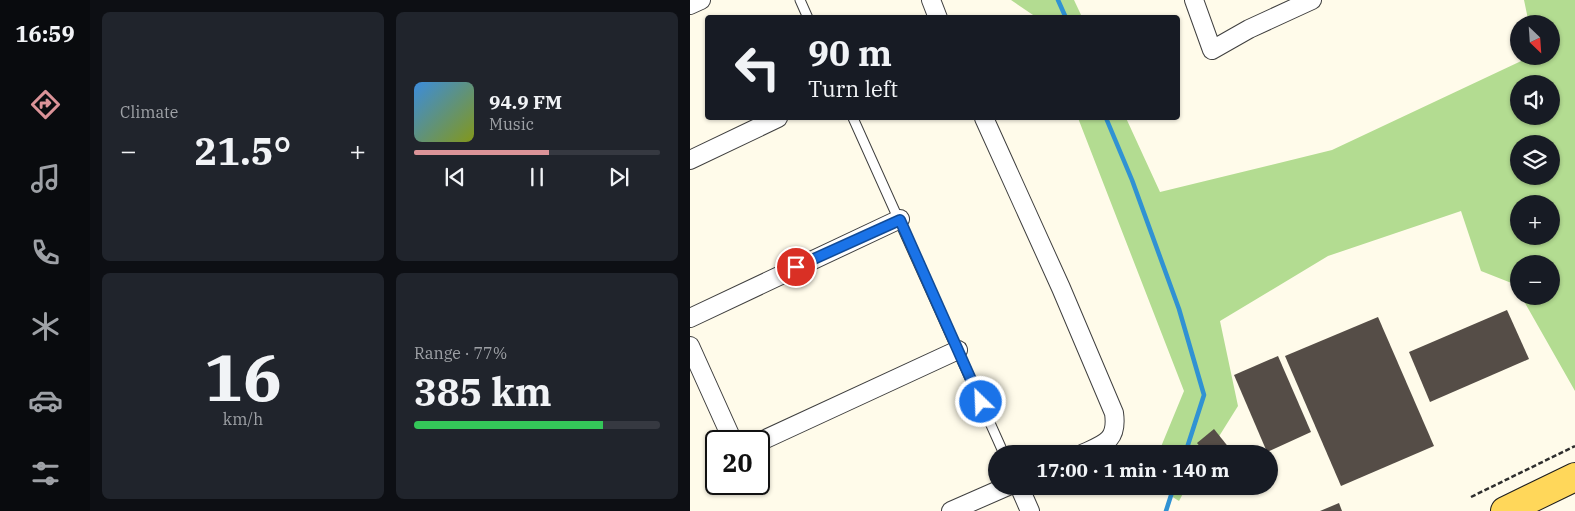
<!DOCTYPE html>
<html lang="en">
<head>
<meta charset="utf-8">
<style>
	body { margin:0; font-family:"IBM Plex Serif",serif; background:#20242c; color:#f1f3f6; height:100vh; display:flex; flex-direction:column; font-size:19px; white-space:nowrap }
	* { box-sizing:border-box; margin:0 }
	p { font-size:16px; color:#9ea1a6 }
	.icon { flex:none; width:28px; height:28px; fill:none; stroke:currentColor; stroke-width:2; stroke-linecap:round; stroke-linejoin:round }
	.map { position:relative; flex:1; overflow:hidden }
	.side { display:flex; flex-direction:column; gap:12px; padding:12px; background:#0d0f14; width:600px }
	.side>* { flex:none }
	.hud { position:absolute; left:15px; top:15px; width:475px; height:105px; border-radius:5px; box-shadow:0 1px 4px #0004; background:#171b24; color:#f1f3f6; overflow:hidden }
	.needle { width:32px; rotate:155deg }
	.tools { position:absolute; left:820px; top:15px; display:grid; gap:10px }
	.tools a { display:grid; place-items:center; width:50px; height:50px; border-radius:50%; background:#171b24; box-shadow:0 1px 4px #0004; font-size:25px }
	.speed { position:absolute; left:15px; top:430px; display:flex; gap:10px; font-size:25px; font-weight:700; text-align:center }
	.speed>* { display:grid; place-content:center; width:65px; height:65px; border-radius:50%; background:#171b24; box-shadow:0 1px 4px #0004; line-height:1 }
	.speed .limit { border:2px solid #111; border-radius:8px; background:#fff; color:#111 }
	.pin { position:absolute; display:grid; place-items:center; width:42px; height:42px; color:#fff; margin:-21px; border:2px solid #fff; border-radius:50%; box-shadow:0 1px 5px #0007 }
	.me { position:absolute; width:55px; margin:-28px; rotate:336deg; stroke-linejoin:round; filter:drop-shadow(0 0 4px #0008) }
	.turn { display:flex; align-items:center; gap:18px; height:105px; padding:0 20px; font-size:22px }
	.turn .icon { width:65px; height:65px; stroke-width:2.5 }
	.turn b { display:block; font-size:35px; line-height:42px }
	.big { font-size:38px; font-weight:700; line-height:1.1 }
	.side .card { flex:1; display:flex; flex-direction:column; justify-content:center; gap:8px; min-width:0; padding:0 18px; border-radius:8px; background:#20242c }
	.side .dial { align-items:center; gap:0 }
	.dial b { font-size:65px; line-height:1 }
	.song { display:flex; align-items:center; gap:15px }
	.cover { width:60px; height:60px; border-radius:8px; background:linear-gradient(135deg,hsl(210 70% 55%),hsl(70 70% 35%)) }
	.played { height:5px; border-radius:2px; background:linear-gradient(90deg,#db9398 55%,#363941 55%) }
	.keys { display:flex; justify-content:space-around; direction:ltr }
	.heat { display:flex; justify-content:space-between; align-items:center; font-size:28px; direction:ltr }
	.charge { height:8px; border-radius:4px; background:linear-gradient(90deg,#34c759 77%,#363941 0) }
	.side .tiles { flex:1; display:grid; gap:12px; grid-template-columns:repeat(2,1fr) }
	.trip { position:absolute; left:298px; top:445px; width:290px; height:50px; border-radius:25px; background:#171b24; box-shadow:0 1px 4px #0004; font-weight:700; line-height:50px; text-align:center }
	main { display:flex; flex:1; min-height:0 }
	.tabs { display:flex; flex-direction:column; width:90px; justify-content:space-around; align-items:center; background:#090b0e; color:#9ea1a6 }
	.tabs .icon { width:35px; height:35px }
	.tabs .selected { color:#db9398 }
	.tabs b { font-size:22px; color:#f1f3f6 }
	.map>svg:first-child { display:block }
	.forest { fill:#b3dc91; fill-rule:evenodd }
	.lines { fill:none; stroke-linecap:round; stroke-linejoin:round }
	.stream { stroke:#3092d3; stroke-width:4.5 }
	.building { fill:#554d47 }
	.service-casing { stroke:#3f3f3f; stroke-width:11 }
	.minor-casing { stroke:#3f3f3f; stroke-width:20 }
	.primary-casing { stroke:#1d1d1d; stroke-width:30 }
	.path { stroke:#2e2e2e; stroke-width:2.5; stroke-dasharray:5 2.5; stroke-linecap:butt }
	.service { stroke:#fff; stroke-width:9 }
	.minor { stroke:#fff; stroke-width:18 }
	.primary { stroke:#ffd75a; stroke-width:28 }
	.route-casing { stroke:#114b97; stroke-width:12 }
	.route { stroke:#1a73e8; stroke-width:9 }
</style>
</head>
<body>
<main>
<nav class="tabs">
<b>16:59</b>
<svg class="icon selected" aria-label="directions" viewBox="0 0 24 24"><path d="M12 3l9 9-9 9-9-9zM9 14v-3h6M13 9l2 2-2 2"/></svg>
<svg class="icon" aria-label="music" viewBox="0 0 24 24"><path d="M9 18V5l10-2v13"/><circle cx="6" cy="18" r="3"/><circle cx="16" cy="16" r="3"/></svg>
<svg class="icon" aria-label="phone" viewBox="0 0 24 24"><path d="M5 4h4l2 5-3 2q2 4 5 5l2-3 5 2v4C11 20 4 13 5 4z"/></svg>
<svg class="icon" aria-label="climate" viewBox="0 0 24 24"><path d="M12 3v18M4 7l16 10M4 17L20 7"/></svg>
<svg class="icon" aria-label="car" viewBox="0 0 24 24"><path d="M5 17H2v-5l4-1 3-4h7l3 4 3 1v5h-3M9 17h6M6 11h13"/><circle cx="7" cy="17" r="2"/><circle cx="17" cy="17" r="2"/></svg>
<svg class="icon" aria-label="filters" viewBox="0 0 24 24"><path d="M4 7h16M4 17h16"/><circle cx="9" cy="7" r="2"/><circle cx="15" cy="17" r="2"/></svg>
</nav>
<section class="side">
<div class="tiles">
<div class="card"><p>Climate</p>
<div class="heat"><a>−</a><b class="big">21.5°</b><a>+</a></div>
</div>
<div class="card">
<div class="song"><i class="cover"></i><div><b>94.9 FM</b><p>Music</p></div></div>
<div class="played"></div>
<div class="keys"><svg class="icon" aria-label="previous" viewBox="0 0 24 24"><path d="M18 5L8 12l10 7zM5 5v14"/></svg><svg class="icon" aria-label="pause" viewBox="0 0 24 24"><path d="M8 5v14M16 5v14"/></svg><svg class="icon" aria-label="next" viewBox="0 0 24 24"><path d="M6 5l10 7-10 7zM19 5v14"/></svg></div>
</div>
<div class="card dial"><b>16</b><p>km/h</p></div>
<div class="card"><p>Range · 77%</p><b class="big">385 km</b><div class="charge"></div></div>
</div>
</section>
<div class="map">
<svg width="885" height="511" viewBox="0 0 885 511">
	<rect width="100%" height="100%" fill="#fffbea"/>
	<!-- forest -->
	<g class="forest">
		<path d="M321,0h63l8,17h-46z"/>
		<path d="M834,0h51v391l-54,-95h30v-32h-32v28l-5,-8 -33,-13 -20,-60 -133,45 -108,65 18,85 -30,48h-50l26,-63 -106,-273h48l34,74 172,-42 200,-94h19v-32h-22zM829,84h32v32h-32zM829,144h32v32h-32zM829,204h32v32h-32z"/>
		<path d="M465,486h32l-8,15z"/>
	</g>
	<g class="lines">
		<!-- stream -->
		<g class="stream">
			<path d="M368,0l8,18"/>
			<path d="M416,118l26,62 47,129 25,86 -19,59"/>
			<path d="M476,511l8,-25"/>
		</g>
	</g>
	<!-- building -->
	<g class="building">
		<path d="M817,310l22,49 -99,43 -21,-50z"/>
		<path d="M688,317l56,129 -93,40 -56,-130z"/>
		<path d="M588,356l33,76 -44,20 -33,-77z"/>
		<path d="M524,429l20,25h-28l-9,-11z"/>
		<path d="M649,503l3,8h-22z"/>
	</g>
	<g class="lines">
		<defs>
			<g id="service">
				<path d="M110,0l8,18"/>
				<path d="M163,118l151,336"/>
			</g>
			<g id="minor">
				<path d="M241,0l7,18"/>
				<path d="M504,0l18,50 37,-21 63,-29"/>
				<path d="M0,5l11,-5"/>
				<path d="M294,118l77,170 53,125c4,28 -10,31 -32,41"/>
				<path d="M0,160l88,-42"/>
				<path d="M0,318l210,-99"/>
				<path d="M0,346l41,91 5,4"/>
				<path d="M69,442l199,-92"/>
				<path d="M329,486l11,25"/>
				<path d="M261,511l57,-25"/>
			</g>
			<path id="primary" d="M815,511l70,-34"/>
		</defs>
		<!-- service casing -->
		<use href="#service" class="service-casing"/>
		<!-- minor casing -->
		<use href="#minor" class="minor-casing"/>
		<!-- primary casing -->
		<use href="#primary" class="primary-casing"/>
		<!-- path -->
		<path class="path" d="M781,497l104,-51"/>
		<!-- service -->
		<use href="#service" class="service"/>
		<!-- minor -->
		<use href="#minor" class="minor"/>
		<!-- primary -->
		<use href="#primary" class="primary"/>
	</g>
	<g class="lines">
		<defs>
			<path id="route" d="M106,267l104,-47 81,182"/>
		</defs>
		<!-- route casing -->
		<use href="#route" class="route-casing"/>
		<!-- route -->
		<use href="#route" class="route"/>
	</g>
</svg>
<div class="tools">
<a><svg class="needle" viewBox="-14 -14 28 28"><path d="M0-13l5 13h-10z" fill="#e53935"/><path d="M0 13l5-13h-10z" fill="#9ea1a6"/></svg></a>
<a><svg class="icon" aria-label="sound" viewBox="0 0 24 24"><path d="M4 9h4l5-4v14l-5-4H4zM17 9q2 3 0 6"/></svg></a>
<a><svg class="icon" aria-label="layers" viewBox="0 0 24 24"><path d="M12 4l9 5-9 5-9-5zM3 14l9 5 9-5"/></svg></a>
<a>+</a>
<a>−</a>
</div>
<div class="speed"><div class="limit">20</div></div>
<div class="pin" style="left:106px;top:267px;background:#d93025"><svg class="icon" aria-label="arrive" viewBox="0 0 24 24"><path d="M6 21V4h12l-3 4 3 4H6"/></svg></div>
<svg class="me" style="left:291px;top:402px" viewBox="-20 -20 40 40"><circle r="17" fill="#1a73e8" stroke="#fff" stroke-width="3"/><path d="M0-11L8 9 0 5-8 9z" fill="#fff"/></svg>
<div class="trip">17:00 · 1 min · 140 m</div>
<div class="hud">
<div class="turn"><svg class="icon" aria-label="left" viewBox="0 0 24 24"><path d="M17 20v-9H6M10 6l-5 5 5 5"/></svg><div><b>90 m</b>Turn left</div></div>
</div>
</div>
</main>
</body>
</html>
